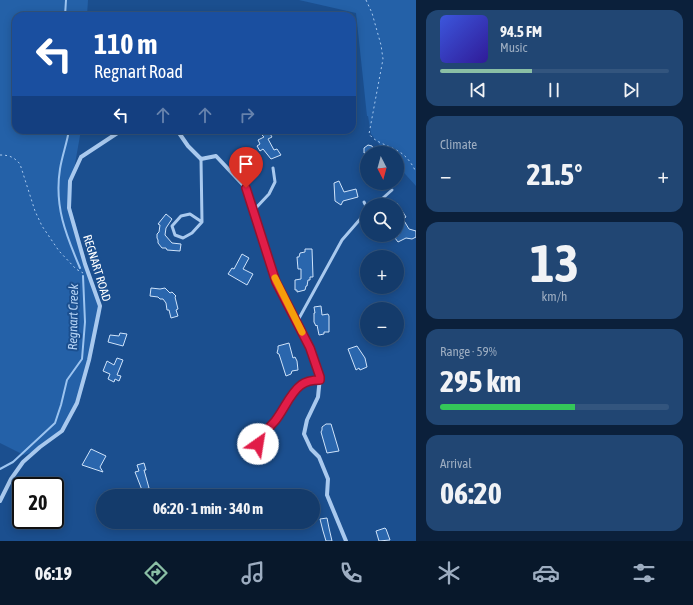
<!DOCTYPE html>
<html lang="en">
<head>
<meta charset="utf-8">
<style>
	body { margin:0; font-family:"Asap Condensed",sans-serif; background:#214673; color:#f1f3f6; height:100vh; display:flex; flex-direction:column; font-size:15px; white-space:nowrap }
	* { box-sizing:border-box; margin:0 }
	p { font-size:13px; color:#9dadc1 }
	.icon { flex:none; width:22px; height:22px; fill:none; stroke:currentColor; stroke-width:2; stroke-linecap:round; stroke-linejoin:round }
	.map { position:relative; flex:1; overflow:hidden }
	.sheet { display:flex; flex-direction:column; gap:10px; padding:10px; background:#0b203b; width:277px }
	.sheet>* { flex:none }
	.guide { position:absolute; left:12px; top:12px; width:344px; height:122px; border-radius:12px; box-shadow:0 2px 10px #0003,0 0 0 1px #33557e; background:#1a4fa0; color:#fff; overflow:hidden }
	.needle { width:26px; rotate:174deg }
	.buttons { position:absolute; left:360px; top:146px; display:grid; gap:8px }
	.buttons a { display:grid; place-items:center; width:44px; height:44px; border-radius:50%; background:#143b6b; box-shadow:0 2px 10px #0003,0 0 0 1px #33557e; font-size:20px }
	.speed { position:absolute; left:12px; top:477px; display:flex; gap:8px; font-size:20px; font-weight:700; text-align:center }
	.speed>* { display:grid; place-content:center; width:52px; height:52px; border-radius:50%; background:#143b6b; box-shadow:0 2px 10px #0003,0 0 0 1px #33557e; line-height:1 }
	.speed .limit { border:2px solid #111; border-radius:6px; background:#fff; color:#111 }
	.pin { position:absolute; display:grid; place-items:center; width:34px; height:34px; color:#fff; margin:-41px -17px; border-radius:50% 50% 50% 0; rotate:-45deg; box-shadow:0 0 4px #0007 }
	.pin .icon { rotate:45deg }
	.me { position:absolute; width:44px; margin:-22px; rotate:32deg; stroke-linejoin:round; filter:drop-shadow(0 0 3px #0008) }
	.turn { display:flex; align-items:center; gap:14px; height:84px; padding:0 16px; font-size:18px }
	.turn .icon { width:52px; height:52px; stroke-width:2.5 }
	.turn b { display:block; font-size:28px; line-height:34px }
	.lanes { display:flex; align-items:center; height:38px; padding:0 16px; background:#0003; justify-content:center; gap:20px; direction:ltr }
	.lanes .off { opacity:.35 }
	.big { font-size:30px; font-weight:700; line-height:1.1 }
	.sheet .widget { flex:1; display:flex; flex-direction:column; justify-content:center; gap:6px; min-width:0; padding:0 14px; border-radius:12px; background:#214673 }
	.sheet .dial { align-items:center; gap:0 }
	.dial b { font-size:52px; line-height:1 }
	.song { display:flex; align-items:center; gap:12px }
	.cover { width:48px; height:48px; border-radius:6px; background:linear-gradient(135deg,hsl(230 70% 55%),hsl(250 70% 35%)) }
	.played { height:4px; border-radius:2px; background:linear-gradient(90deg,#8abfa5 40%,#33557e 40%) }
	.keys { display:flex; justify-content:space-around; direction:ltr }
	.heat { display:flex; justify-content:space-between; align-items:center; font-size:22px; direction:ltr }
	.charge { height:6px; border-radius:3px; background:linear-gradient(90deg,#34c759 59%,#33557e 0) }
	.trip { position:absolute; left:96px; top:489px; width:224px; height:40px; border-radius:20px; background:#143b6b; box-shadow:0 2px 10px #0003,0 0 0 1px #33557e; font-weight:700; line-height:40px; text-align:center }
	.dock { display:flex; height:64px; justify-content:space-around; align-items:center; background:#08182b; color:#9dadc1 }
	.dock .icon { width:28px; height:28px }
	.dock .current { color:#8abfa5 }
	.dock b { font-size:18px; color:#f1f3f6 }
	main { display:flex; flex:1; min-height:0 }
	.map>svg:first-child { display:block }
	.green { fill:#2461a8 }
	.lines { fill:none; stroke-linecap:round; stroke-linejoin:round }
	.stream { stroke:#9cc4f0; stroke-width:2 }
	.building { fill:#2a66ad; stroke:#cfe3fa }
	.path { stroke:#a9c9ee; stroke-width:1; stroke-dasharray:2 3; stroke-linecap:butt }
	.service { stroke:#a9c9ee; stroke-width:3 }
	.minor { stroke:#a9c9ee; stroke-width:4 }
	.route-casing { stroke:#92132f; stroke-width:10 }
	.route { stroke:#e11d48; stroke-width:7 }
	.slow { stroke:#f59e0b; stroke-width:7 }
	.labels { text-anchor:middle; dominant-baseline:central; stroke-width:4; stroke-linejoin:round; paint-order:stroke }
	.street-label { font-size:12px; fill:#fff; stroke:#1b4f8f }
	.water-label { font-size:13px; font-style:italic; fill:#b5d3f5; stroke:#1b4f8f }
</style>
</head>
<body>
<main>
<div class="map">
<svg width="416" height="541" viewBox="0 0 416 541">
	<rect width="100%" height="100%" fill="#1b4f8f"/>
	<!-- green -->
	<g class="green">
		<path d="M0,0h88l-1,16h-71v114h65l-9,51 -1,27 18,63 7,18 5,24 -10,46 -12,44 -16,29 -23,17 -16,6 -24,-12z"/>
		<path d="M299,0h117v186l-19,-21v-12h-11l-15,-19 -3,-18h-1l-11,-103z"/>
	</g>
	<g class="lines">
		<!-- stream -->
		<g class="stream">
			<path d="M65,16l1,-16"/>
			<path d="M69,130c-2,13 -7,26 -9,39 -6,37 6,66 20,99"/>
			<path d="M0,469l13,-7 42,-39 6,-18 6,-25 15,-21 3,-37 -2,-46"/>
		</g>
	</g>
	<!-- building -->
	<g class="building">
		<path d="M269,132l3,5 -4,2 6,11 3,-1 4,6 -10,4 -8,-10 -3,2 -3,-5 3,-2 -2,-4 6,-3 -2,-2z"/>
		<path d="M368,145l4,1 3,7h-11v-5z"/>
		<path d="M339,181l5,11 12,-3 2,8 -15,4 -2,4 -6,-4 -1,-18z"/>
		<path d="M397,203l9,14 -3,2 6,10 7,2v6l-4,2 -6,-1 -8,4 -3,-4 4,-3 -2,-4z"/>
		<path d="M166,214l6,5 -6,9 -1,7 7,8 9,1 -1,7 -13,-1 -1,-2h-4l-4,-5v-3l-1,-2v-4l2,-2 1,-7 -2,-1z"/>
		<path d="M305,249h7l1,28h-3v3h-2l-1,6h-1l-1,4 -8,2v-2h-2v-10l6,-1v-10h-3l-1,-12h2l1,-4 5,-1z"/>
		<path d="M242,254l7,4 -6,11 10,5 -6,11 -19,-11 4,-6 2,1z"/>
		<path d="M151,288l9,1 5,-1 5,5 2,-1 4,4 -1,1 3,12 -2,1 2,6 -7,2 -2,-8h-2l-1,-7 -3,-4h-3l-2,-2 -8,-1z"/>
		<path d="M321,306l1,9 6,-1 1,2v16h-5v2l-5,1 -2,-10 -1,1 -2,-4v-9h1l-1,-6z"/>
		<path d="M120,333l7,1 -4,12 -15,-4 2,-7 9,1z"/>
		<path d="M289,343l4,15 2,-1 2,4 1,9 -6,1 -1,3 -5,2 -7,-22 -2,-1 1,-4v-3z"/>
		<path d="M357,346l8,12 2,9 -7,3 -1,-2 -3,2 -8,-21z"/>
		<path d="M117,358l6,2 -6,15 4,1 -2,5 -4,-2 -1,3 -6,-3 2,-5 -7,-3 4,-10 7,4z"/>
		<path d="M326,424h5l8,27 -12,2 -6,-21 1,-2v-3z"/>
		<path d="M249,431l6,2 -1,2 -5,7 1,8 5,2h9v7l-11,1v1l-10,-4 -2,-17z"/>
		<path d="M91,449l15,7 -6,11 3,5 -21,-7z"/>
		<path d="M144,463l2,7h-2l5,18 -7,2 -7,-18 4,-1 -2,-6z"/>
		<path d="M21,478v3l8,5h-8v4l-6,-3z"/>
		<path d="M327,518l2,10 3,13h-6l-3,-10 -3,-12z"/>
		<path d="M385,528l1,1 4,11 -11,1 -3,-10z"/>
	</g>
	<g class="lines">
		<!-- path -->
		<g class="path">
			<path d="M366,0l6,13 9,32 2,14 -14,75c7,9 19,11 29,17 9,5 14,13 18,21"/>
			<path d="M0,155c9,0 14,2 20,9l15,47 7,15 17,25 17,18 7,4"/>
		</g>
		<!-- service -->
		<g class="service">
			<path d="M201,159l1,63 -10,11 -9,5 -8,-3 -3,-9 9,-10 9,-2 12,8"/>
			<path d="M364,202l3,6"/>
			<path d="M372,205l11,-7 9,-8"/>
			<path d="M254,210l15,-16 6,-12 -2,-14"/>
			<path d="M297,322l45,-82 20,-23 5,-8"/>
			<path d="M258,444l2,-6 15,-17 21,-31 6,-6 18,-4"/>
		</g>
		<!-- minor -->
		<g class="minor">
			<path d="M177,130l11,16 13,13 15,-3 30,32 30,94 34,66 10,29 -2,20 -11,23 -3,14 7,15 8,8 9,22 -1,16 19,46"/>
			<path d="M0,501l11,-22 12,-17 17,-15 22,-16 15,-28 12,-43 11,-54 -15,-42 -16,-56 1,-27 11,-24 41,-27"/>
		</g>
	</g>
	<g class="lines">
		<defs>
			<path id="route" d="M246,188l30,94 34,66 10,29v3c-6,0 -14,1 -19,5 -11,8 -17,25 -26,36 -6,7 -14,13 -17,23"/>
		</defs>
		<!-- route casing -->
		<use href="#route" class="route-casing"/>
		<!-- route -->
		<use href="#route" class="route"/>
		<!-- slow -->
		<path class="slow" d="M275,278l27,54"/>
	</g>
	<g class="labels">
		<!-- street labels -->
		<g class="street-label">
			<text transform="translate(97 268) rotate(73)">REGNART ROAD</text>
		</g>
		<!-- water labels -->
		<g class="water-label">
			<text transform="translate(73 317) rotate(-89)">Regnart Creek</text>
		</g>
	</g>
</svg>
<div class="buttons">
<a><svg class="needle" viewBox="-14 -14 28 28"><path d="M0-13l5 13h-10z" fill="#e53935"/><path d="M0 13l5-13h-10z" fill="#9dadc1"/></svg></a>
<a><svg class="icon" aria-label="search" viewBox="0 0 24 24"><circle cx="10" cy="10" r="6"/><path d="M15 15l6 6"/></svg></a>
<a>+</a>
<a>−</a>
</div>
<div class="speed"><div class="limit">20</div></div>
<div class="pin" style="left:246px;top:188px;background:#d93025"><svg class="icon" aria-label="arrive" viewBox="0 0 24 24"><path d="M6 21V4h12l-3 4 3 4H6"/></svg></div>
<svg class="me" style="left:258px;top:444px" viewBox="-20 -20 40 40"><circle r="19" fill="#fff"/><path d="M0-13L10 11 0 6-10 11z" fill="#e11d48"/></svg>
<div class="trip">06:20 · 1 min · 340 m</div>
<div class="guide">
<div class="turn"><svg class="icon" aria-label="left" viewBox="0 0 24 24"><path d="M17 20v-9H6M10 6l-5 5 5 5"/></svg><div><b>110 m</b>Regnart Road</div></div>
<div class="lanes"><svg class="icon" aria-label="left" viewBox="0 0 24 24"><path d="M17 20v-9H6M10 6l-5 5 5 5"/></svg><svg class="icon off" aria-label="ahead" viewBox="0 0 24 24"><path d="M12 20V5M6 11l6-6 6 6"/></svg><svg class="icon off" aria-label="ahead" viewBox="0 0 24 24"><path d="M12 20V5M6 11l6-6 6 6"/></svg><svg class="icon off" aria-label="right" viewBox="0 0 24 24"><path d="M7 20v-9h11M14 6l5 5-5 5"/></svg></div>
</div>
</div>
<section class="sheet">
<div class="widget">
<div class="song"><i class="cover"></i><div><b>94.5 FM</b><p>Music</p></div></div>
<div class="played"></div>
<div class="keys"><svg class="icon" aria-label="previous" viewBox="0 0 24 24"><path d="M18 5L8 12l10 7zM5 5v14"/></svg><svg class="icon" aria-label="pause" viewBox="0 0 24 24"><path d="M8 5v14M16 5v14"/></svg><svg class="icon" aria-label="next" viewBox="0 0 24 24"><path d="M6 5l10 7-10 7zM19 5v14"/></svg></div>
</div>
<div class="widget"><p>Climate</p>
<div class="heat"><a>−</a><b class="big">21.5°</b><a>+</a></div>
</div>
<div class="widget dial"><b>13</b><p>km/h</p></div>
<div class="widget"><p>Range · 59%</p><b class="big">295 km</b><div class="charge"></div></div>
<div class="widget"><p>Arrival</p><b class="big">06:20</b></div>
</section>
</main>
<nav class="dock">
<b>06:19</b>
<svg class="icon current" aria-label="directions" viewBox="0 0 24 24"><path d="M12 3l9 9-9 9-9-9zM9 14v-3h6M13 9l2 2-2 2"/></svg>
<svg class="icon" aria-label="music" viewBox="0 0 24 24"><path d="M9 18V5l10-2v13"/><circle cx="6" cy="18" r="3"/><circle cx="16" cy="16" r="3"/></svg>
<svg class="icon" aria-label="phone" viewBox="0 0 24 24"><path d="M5 4h4l2 5-3 2q2 4 5 5l2-3 5 2v4C11 20 4 13 5 4z"/></svg>
<svg class="icon" aria-label="climate" viewBox="0 0 24 24"><path d="M12 3v18M4 7l16 10M4 17L20 7"/></svg>
<svg class="icon" aria-label="car" viewBox="0 0 24 24"><path d="M5 17H2v-5l4-1 3-4h7l3 4 3 1v5h-3M9 17h6M6 11h13"/><circle cx="7" cy="17" r="2"/><circle cx="17" cy="17" r="2"/></svg>
<svg class="icon" aria-label="filters" viewBox="0 0 24 24"><path d="M4 7h16M4 17h16"/><circle cx="9" cy="7" r="2"/><circle cx="15" cy="17" r="2"/></svg>
</nav>
</body>
</html>
